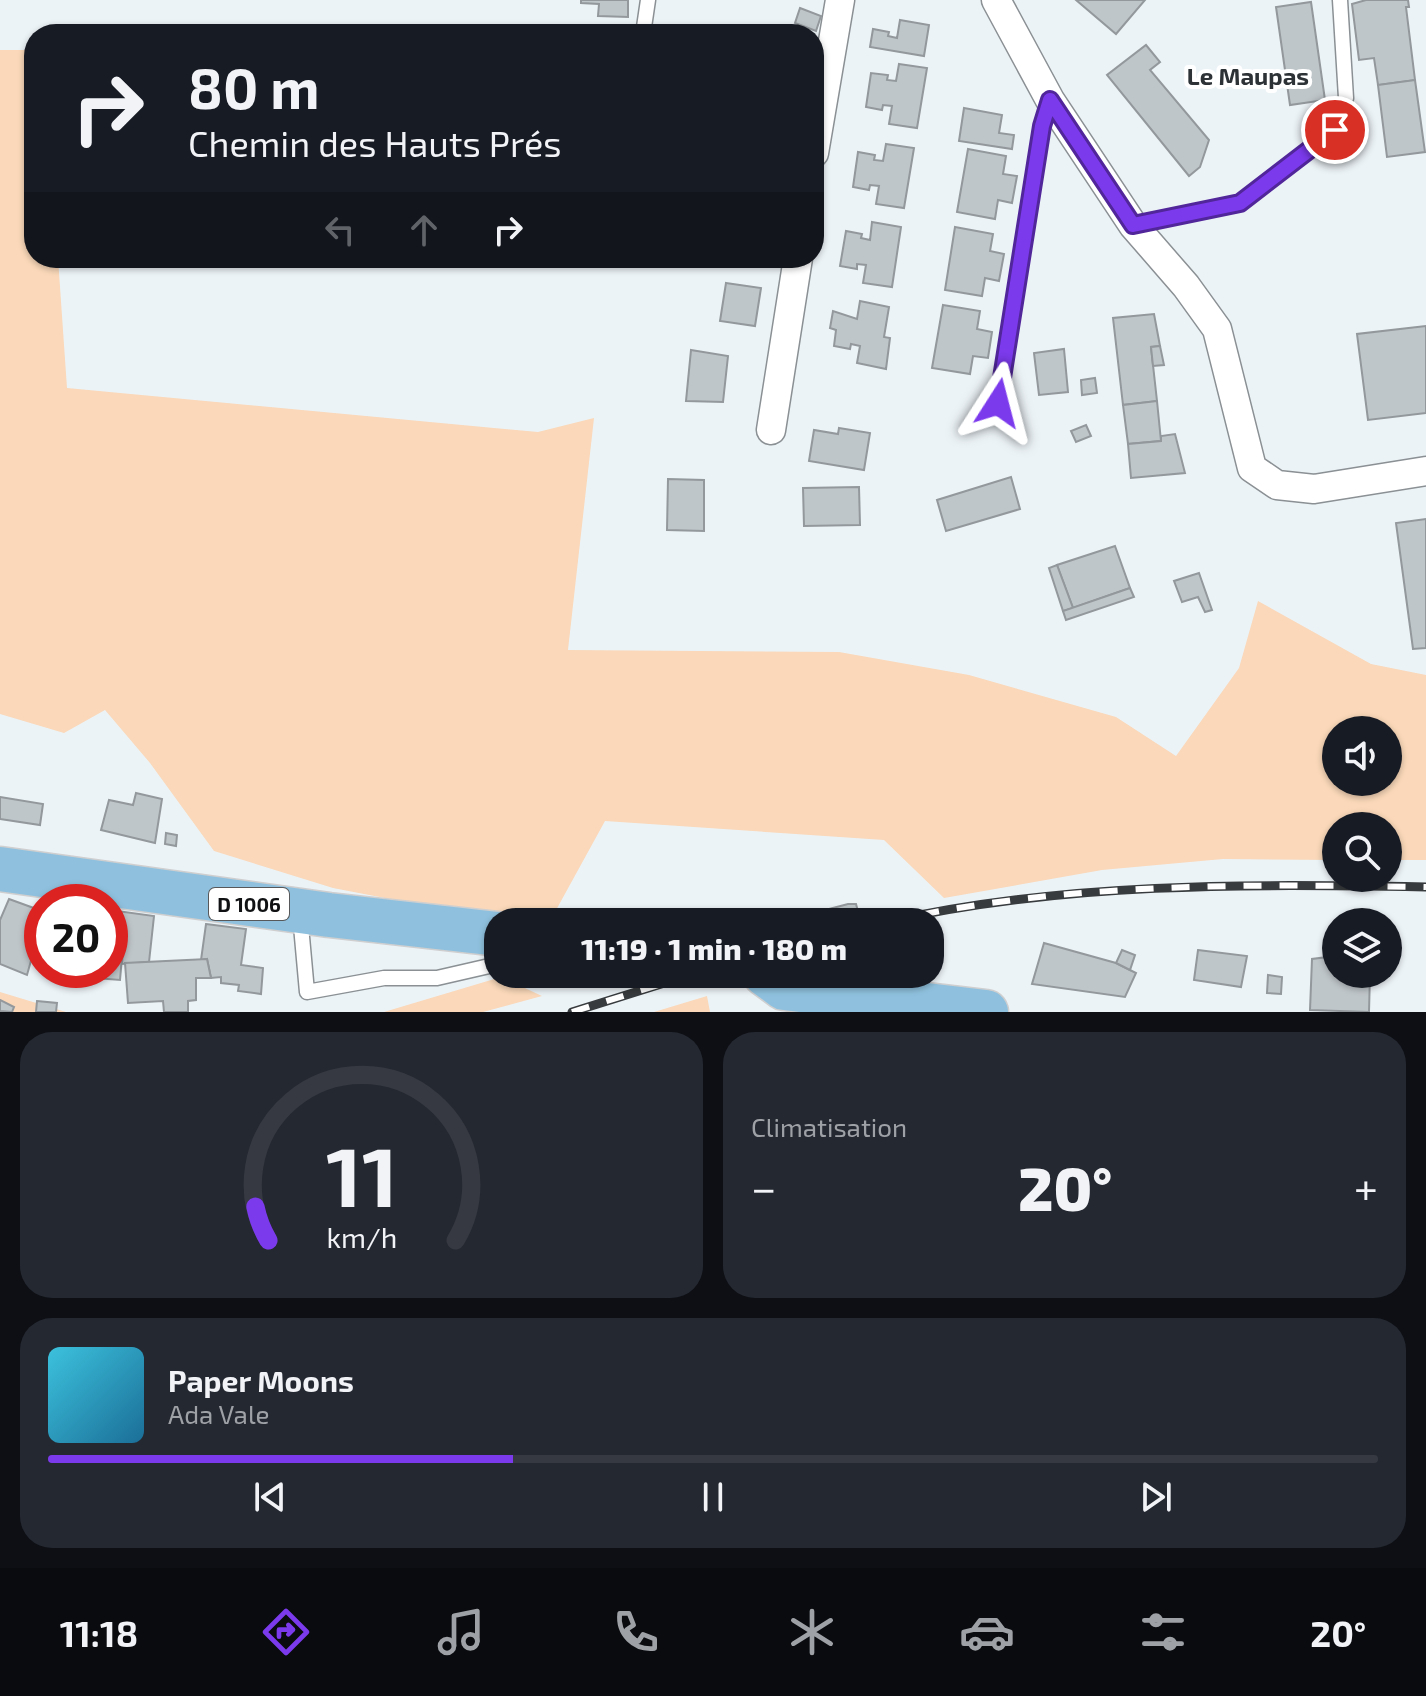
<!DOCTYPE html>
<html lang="fr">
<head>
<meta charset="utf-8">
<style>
	body { margin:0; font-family:"Exo 2",sans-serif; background:#242831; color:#f1f3f6; height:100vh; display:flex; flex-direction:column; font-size:30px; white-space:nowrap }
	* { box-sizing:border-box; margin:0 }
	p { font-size:26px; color:#9ea1a6 }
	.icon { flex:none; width:44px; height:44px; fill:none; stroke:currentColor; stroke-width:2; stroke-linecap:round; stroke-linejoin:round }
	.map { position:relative; height:1012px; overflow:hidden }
	.side { display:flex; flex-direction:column; gap:20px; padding:20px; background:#0d0f14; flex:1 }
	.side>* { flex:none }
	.banner { position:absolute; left:24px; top:24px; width:800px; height:244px; border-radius:32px; box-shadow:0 2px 6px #0004; background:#171b24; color:#f1f3f6; overflow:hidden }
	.tools { position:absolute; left:1322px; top:716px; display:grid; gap:16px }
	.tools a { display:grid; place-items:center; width:80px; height:80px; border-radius:50%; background:#171b24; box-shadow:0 2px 6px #0004; font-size:40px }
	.speed { position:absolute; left:24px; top:884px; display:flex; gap:16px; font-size:40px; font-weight:700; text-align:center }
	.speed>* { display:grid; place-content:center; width:104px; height:104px; border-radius:50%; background:#171b24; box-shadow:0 2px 6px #0004; line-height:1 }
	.speed .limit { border:12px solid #d22; background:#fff; color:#111 }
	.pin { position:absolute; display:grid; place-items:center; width:68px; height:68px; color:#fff; margin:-34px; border:4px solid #fff; border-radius:50%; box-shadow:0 2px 8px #0007 }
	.me { position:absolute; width:88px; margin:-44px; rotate:9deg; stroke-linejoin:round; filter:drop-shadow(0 0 6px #0008) }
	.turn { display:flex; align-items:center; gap:28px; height:168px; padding:0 32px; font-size:36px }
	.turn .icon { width:104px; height:104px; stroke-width:2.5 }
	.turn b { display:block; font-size:56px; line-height:68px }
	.lanes { display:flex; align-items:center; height:76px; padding:0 32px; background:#0003; justify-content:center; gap:40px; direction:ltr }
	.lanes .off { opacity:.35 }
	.big { font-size:60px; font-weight:800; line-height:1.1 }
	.side .widget { flex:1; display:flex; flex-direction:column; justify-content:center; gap:12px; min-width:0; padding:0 28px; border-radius:32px; background:#242831 }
	.side .dial { align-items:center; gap:0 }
	.dial svg { height:208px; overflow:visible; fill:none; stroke:#363941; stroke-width:7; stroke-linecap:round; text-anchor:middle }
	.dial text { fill:#f1f3f6; stroke:none }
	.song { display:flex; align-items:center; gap:24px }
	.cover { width:96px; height:96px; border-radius:12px; background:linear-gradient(135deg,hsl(190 70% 55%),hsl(200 70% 35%)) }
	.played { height:8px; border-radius:4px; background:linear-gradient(90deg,#7c3aed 35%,#363941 35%) }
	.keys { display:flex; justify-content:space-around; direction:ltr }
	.heat { display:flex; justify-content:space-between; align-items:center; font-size:44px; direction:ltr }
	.side .tiles { flex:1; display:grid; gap:20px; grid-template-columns:1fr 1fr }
	.widget:last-child { grid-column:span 2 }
	.trip { position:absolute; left:484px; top:908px; width:460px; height:80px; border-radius:32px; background:#171b24; box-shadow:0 2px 6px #0004; font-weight:800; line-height:80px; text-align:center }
	.tabs { display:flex; height:128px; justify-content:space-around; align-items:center; background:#090b0e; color:#9ea1a6 }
	.tabs .icon { width:56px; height:56px }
	.tabs .selected { color:#7c3aed }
	.tabs b { font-size:36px; color:#f1f3f6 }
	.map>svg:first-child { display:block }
	.green { fill:#fad8b9; fill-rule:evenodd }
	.building { fill:#bfc6ca; stroke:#92989c; stroke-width:2 }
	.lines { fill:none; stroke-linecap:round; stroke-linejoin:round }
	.service-casing { stroke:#8a9094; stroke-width:17 }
	.minor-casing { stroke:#8a9094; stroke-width:31 }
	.primary-casing { stroke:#cfcfd0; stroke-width:47 }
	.service { stroke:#fff; stroke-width:14 }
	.minor { stroke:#fff; stroke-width:28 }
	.primary { stroke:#8fc1de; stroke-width:44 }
	.rail-casing { stroke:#383b3d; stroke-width:9 }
	.rail { stroke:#fff; stroke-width:6; stroke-dasharray:18; stroke-linecap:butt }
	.route-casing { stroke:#51269a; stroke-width:20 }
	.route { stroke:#7c3aed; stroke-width:14 }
	.labels { text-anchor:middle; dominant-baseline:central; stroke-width:8; stroke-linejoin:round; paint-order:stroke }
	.shield { fill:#fff; stroke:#57585a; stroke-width:2 }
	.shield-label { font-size:20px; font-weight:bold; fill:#0f1113 }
	.neighbourhood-label { font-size:24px; font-weight:bold; fill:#2d3236; stroke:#fff }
</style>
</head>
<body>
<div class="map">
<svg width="1426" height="1012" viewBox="0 0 1426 1012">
	<rect width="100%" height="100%" fill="#ecf3f7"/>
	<!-- green -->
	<g class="green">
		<path d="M0,50h34v208h24l9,130 471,44 56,-14 -26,232 271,2 130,23 147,42 60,39 63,-88 19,-67 113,63 55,11v185h-38v-34h-52v34l-113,-1 -121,11 -158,28 -60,-58 -279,-19 -50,91 -77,4 -145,-28 -119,-37 -64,-88 -45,-53 -41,23 -64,-19zM1336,730h52v52h-52z"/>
		<path d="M501,977l41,19 -59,16h-99z"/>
		<path d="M0,992l66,20h-66z"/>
		<path d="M707,996l3,16h-56z"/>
	</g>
	<!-- building -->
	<g class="building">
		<path d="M581,0h47v17l-30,-1 1,-12 -18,-1z"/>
		<path d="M1076,0h69l-29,34z"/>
		<path d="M1366,0h42l1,7h-3l9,73 -37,5 -4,-27 -15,2 -7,-56z"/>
		<path d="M1311,2l14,98 -35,5 -14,-98z"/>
		<path d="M800,8l21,8 -5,15 -21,-8z"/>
		<path d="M900,20l29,5 -5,31 -54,-9 3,-18 16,3 -1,4 9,2z"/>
		<path d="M627,28v6h-29v-4z"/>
		<path d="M1146,45l14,17 -10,8 59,70 -9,27 -11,9 -82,-101z"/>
		<path d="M899,64l28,4 -10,60 -28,-4 3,-18 -9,-1 -1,5 -16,-3 5,-34 17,2 -1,5 9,1z"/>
		<path d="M1415,80l10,72 -38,5 -9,-72z"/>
		<path d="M964,108l38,7 -3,18 15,2 -2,14 -53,-8z"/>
		<path d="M886,144l28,4 -10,60 -28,-4 3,-18 -9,-1 -1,5 -16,-3 5,-35 17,3 -1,5 9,1z"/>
		<path d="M968,149l38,7 -3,18 14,2 -5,27 -14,-3 -3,19 -38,-7z"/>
		<path d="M872,222l29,5 -9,60 -29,-4 3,-18 -9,-1v5l-17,-3 6,-35 16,3 -1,4 9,2z"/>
		<path d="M955,227l38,7 -3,17 14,3 -5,27 -14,-3 -3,18 -37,-6z"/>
		<path d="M726,283l35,5 -6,38 -35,-5z"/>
		<path d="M860,301l29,6 -5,30 6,1 -4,31 -29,-6 3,-17 -9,-2 -1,5 -16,-3 2,-16 -6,-2 3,-17 24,8z"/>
		<path d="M943,305l37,6 -3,18 15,3 -4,26 -15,-2 -3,18 -38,-6z"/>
		<path d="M1154,314l6,32 -9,1 6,54 -34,4 -10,-87z"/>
		<path d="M1426,326v87l-58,7 -11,-86z"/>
		<path d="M1160,346l4,19 -11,1 -2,-19z"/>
		<path d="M1064,349l4,43 -29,3 -5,-42z"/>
		<path d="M691,350l37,6 -5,46 -37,-1z"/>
		<path d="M1095,378l2,15 -15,2 -1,-15z"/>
		<path d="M1157,401l4,40 -33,3 -5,-39z"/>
		<path d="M1086,425l5,11 -15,6 -5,-11z"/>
		<path d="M839,428l31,5 -6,37 -55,-9 5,-31 24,4z"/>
		<path d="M1175,434l10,39 -54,5 -3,-34 33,-3v-5z"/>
		<path d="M1011,477l9,32 -74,22 -9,-31z"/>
		<path d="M668,479l36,1v51l-37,-1z"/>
		<path d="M859,487l1,38 -56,1 -1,-38z"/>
		<path d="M1426,519v129l-13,1 -17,-126z"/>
		<path d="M1115,546l15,42 -57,20 -16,-43z"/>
		<path d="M1057,565l16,43 -10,3 -14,-43z"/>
		<path d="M1199,573l13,37 -7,2 -7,-15 -16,5 -8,-21z"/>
		<path d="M1130,588l4,9 -68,23 -3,-9z"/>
		<path d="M136,793l26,6 -7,44 -54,-13 8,-30 24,5z"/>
		<path d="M0,797l43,7 -3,21 -40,-6z"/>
		<path d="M166,833l11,2 -1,11 -11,-2z"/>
		<path d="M9,899l33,12v31l-4,9 -4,-1 -7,25 -27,-11v-44z"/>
		<path d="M848,904h8l3,11 -27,6 -3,-12z"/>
		<path d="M110,910l44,6 -5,46 -27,2 2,-30 -14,-2z"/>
		<path d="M206,924l40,5 -5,36 22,3 -2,26 -23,-3 1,-6 -18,-2v-6l-10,1 -4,-19 -6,1z"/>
		<path d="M110,932l14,2 -4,46 -37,-3 2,-7h25z"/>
		<path d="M1044,943l72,20 20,10 -11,24 -93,-13z"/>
		<path d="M1122,950l13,5 -5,15 -14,-7z"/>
		<path d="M1198,950l49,6 -6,31 -47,-7z"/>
		<path d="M1336,956v18h34l-1,38 -59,-2 2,-51z"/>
		<path d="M207,959l4,19h-15v22l-8,1v11h-24l-1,-11 -35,2 -3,-40z"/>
		<path d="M1268,975l14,2 -1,17 -14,-1z"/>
		<path d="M0,1000l14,7 -2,5 -12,-1z"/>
		<path d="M37,1001l20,2 -1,9h-20z"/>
	</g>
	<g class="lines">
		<defs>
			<g id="service">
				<path d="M643,34l5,-34"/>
				<path d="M1133,225l107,-22 95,-73 11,-32 -6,-98"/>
				<path d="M998,403l44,-277 8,-26"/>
				<path d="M300,915l7,77 77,-14h53l61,-14"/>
			</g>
			<g id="minor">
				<path d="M996,0l54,100 83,125 53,61 31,43 35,139 25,17 37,4 112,-18"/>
				<path d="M814,153l26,-153"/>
				<path d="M771,430l27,-172"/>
			</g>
			<g id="primary">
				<path d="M0,869l329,46 169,19"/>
				<path d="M765,974l19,14 202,24"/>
			</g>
		</defs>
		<!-- service casing -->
		<use href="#service" class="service-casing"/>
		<!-- minor casing -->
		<use href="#minor" class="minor-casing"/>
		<!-- primary casing -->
		<use href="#primary" class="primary-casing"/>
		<!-- service -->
		<use href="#service" class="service"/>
		<!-- minor -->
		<use href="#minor" class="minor"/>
		<!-- primary -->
		<use href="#primary" class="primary"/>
		<defs>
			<g id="rail">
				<path d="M886,922c178,-40 359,-38 540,-35"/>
				<path d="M572,1012l121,-38"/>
			</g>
		</defs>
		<!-- rail casing -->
		<use href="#rail" class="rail-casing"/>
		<!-- rail -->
		<use href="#rail" class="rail"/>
	</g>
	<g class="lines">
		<defs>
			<path id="route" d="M998,403l44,-277 8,-26 83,125 107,-22 95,-73"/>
		</defs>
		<!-- route casing -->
		<use href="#route" class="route-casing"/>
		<!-- route -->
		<use href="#route" class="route"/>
	</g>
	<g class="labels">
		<!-- shield labels -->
		<rect class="shield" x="209" y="888" width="80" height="32" rx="6"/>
		<g class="shield-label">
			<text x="249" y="904">D 1006</text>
		</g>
		<!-- neighbourhood labels -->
		<g class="neighbourhood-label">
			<text x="1248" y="75">Le Maupas</text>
		</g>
	</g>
</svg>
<div class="tools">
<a><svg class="icon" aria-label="sound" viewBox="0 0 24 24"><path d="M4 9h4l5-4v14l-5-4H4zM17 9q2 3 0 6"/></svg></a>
<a><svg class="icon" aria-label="search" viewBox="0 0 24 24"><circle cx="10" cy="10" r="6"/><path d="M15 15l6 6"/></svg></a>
<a><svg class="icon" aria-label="layers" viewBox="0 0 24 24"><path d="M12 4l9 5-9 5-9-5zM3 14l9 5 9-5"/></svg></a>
</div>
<div class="speed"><div class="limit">20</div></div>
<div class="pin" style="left:1335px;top:130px;background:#d93025"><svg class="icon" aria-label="arrive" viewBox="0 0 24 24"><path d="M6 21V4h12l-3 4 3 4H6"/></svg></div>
<svg class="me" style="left:998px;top:403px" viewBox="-20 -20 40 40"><path d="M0-17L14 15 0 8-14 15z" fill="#7c3aed" stroke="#fff" stroke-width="4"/></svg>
<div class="trip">11:19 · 1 min · 180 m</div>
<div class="banner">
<div class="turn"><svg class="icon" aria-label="right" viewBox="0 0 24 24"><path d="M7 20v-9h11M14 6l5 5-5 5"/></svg><div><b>80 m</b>Chemin des Hauts Prés</div></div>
<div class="lanes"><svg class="icon off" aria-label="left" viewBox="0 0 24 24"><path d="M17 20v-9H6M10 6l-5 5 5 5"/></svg><svg class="icon off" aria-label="ahead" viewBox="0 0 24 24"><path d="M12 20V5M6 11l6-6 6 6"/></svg><svg class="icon" aria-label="right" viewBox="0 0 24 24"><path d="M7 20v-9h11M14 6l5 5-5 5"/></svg></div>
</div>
</div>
<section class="side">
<div class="tiles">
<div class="widget dial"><svg viewBox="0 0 100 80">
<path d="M14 69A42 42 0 1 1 86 69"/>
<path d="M14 69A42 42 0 0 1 9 56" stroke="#7c3aed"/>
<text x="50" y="56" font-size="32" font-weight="700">11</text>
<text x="50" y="72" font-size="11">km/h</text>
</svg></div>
<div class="widget"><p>Climatisation</p>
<div class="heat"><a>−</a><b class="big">20°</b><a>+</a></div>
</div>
<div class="widget">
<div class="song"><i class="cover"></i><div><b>Paper Moons</b><p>Ada Vale</p></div></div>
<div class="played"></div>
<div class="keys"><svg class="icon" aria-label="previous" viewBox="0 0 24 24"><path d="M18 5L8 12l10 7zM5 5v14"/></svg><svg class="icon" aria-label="pause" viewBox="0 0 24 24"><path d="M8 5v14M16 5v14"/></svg><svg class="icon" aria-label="next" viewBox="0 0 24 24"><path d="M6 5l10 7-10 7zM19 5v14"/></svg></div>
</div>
</div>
</section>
<nav class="tabs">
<b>11:18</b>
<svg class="icon selected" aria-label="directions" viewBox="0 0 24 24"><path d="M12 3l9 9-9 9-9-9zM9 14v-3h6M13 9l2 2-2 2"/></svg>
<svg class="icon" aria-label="music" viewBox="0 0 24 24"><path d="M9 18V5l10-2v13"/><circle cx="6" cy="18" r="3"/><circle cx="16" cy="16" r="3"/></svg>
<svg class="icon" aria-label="phone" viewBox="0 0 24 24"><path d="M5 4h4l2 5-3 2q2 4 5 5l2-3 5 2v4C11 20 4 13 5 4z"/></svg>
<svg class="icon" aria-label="climate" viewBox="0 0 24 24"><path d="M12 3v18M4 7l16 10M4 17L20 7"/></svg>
<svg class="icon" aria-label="car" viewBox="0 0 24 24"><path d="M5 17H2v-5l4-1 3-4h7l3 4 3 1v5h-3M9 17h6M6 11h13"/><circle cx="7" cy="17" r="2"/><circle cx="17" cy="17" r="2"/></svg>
<svg class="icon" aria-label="filters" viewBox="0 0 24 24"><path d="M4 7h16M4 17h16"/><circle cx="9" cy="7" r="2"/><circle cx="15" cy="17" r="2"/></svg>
<b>20°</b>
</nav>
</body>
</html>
